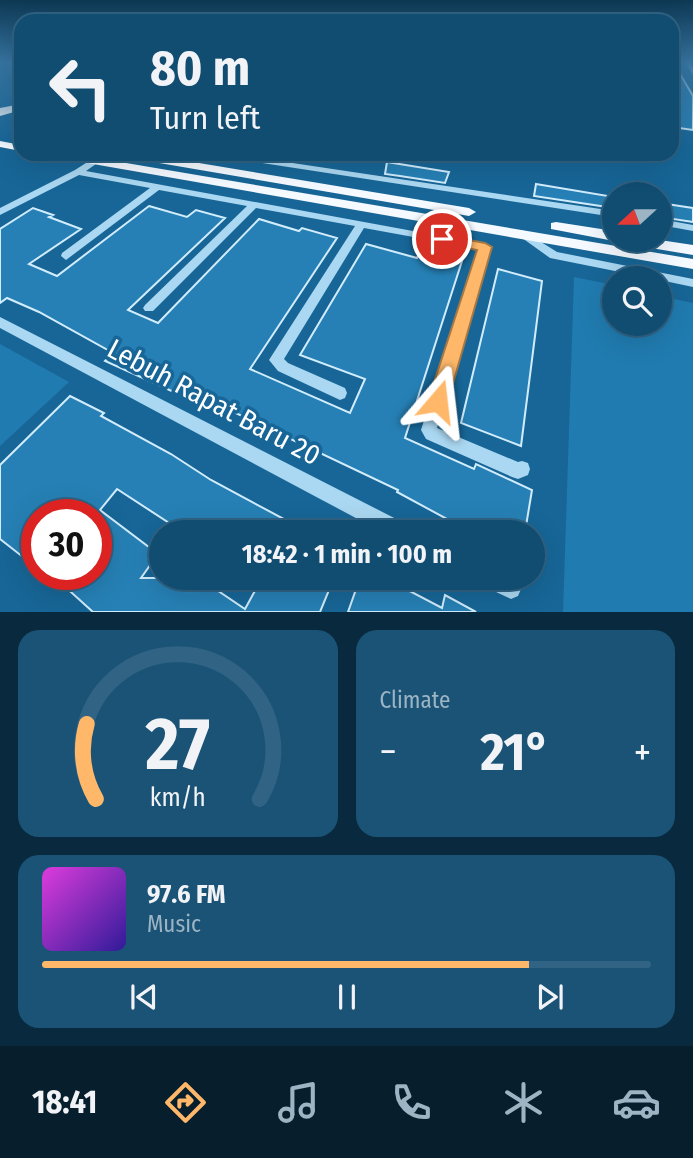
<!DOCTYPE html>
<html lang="en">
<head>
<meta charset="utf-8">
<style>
	body { margin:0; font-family:"Fira Sans Condensed",sans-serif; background:#1a5376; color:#f1f3f6; height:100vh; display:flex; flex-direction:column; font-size:26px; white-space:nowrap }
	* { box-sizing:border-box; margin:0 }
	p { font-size:23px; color:#9cb4c3 }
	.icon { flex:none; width:38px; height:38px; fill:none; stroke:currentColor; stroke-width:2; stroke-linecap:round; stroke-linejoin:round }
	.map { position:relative; height:612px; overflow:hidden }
	.side { display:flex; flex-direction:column; gap:18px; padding:18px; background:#092a3e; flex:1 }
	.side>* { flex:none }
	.hud { position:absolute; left:14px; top:14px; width:665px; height:147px; border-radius:21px; box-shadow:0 7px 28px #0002,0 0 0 2px #306384; background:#114c71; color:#f1f3f6; overflow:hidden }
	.needle { width:46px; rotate:249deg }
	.buttons { position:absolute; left:602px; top:182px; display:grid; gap:14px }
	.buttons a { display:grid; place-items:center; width:70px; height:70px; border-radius:50%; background:#114c71; box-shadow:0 7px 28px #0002,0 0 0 2px #306384; font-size:35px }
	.speed { position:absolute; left:21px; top:499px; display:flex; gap:14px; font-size:35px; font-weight:700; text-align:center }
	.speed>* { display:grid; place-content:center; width:91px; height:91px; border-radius:50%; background:#114c71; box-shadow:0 7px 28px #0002,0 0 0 2px #306384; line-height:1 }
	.speed .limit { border:10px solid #d22; background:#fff; color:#111 }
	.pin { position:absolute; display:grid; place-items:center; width:60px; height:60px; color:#fff; margin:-30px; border:4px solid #fff; border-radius:50%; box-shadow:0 2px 7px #0007 }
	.me { position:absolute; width:77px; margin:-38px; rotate:17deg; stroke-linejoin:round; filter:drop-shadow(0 0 5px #0008) }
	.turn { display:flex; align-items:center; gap:24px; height:147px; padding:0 21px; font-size:32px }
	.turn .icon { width:91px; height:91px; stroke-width:2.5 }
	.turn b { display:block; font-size:49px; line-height:60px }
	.big { font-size:52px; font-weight:700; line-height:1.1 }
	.side .tile { flex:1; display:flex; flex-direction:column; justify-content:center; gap:10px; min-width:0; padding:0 24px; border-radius:21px; background:#1a5376 }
	.side .dial { align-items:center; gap:0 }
	.dial svg { height:182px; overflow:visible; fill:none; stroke:#306384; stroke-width:7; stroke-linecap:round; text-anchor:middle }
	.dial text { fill:#f1f3f6; stroke:none }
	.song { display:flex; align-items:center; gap:21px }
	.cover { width:84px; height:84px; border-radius:10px; background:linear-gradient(135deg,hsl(300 70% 55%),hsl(250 70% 35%)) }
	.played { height:7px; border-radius:4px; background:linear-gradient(90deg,#ffb86a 80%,#306384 80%) }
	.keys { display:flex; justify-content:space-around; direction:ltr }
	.heat { display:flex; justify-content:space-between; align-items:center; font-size:38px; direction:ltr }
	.side .tiles { flex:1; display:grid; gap:18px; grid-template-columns:1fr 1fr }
	.tile:last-child { grid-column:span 2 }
	.trip { position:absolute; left:149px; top:520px; width:396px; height:70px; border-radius:35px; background:#114c71; box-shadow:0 7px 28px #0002,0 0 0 2px #306384; font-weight:700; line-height:70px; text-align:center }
	.tab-bar { display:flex; height:112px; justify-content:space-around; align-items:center; background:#071e2d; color:#9cb4c3 }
	.tab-bar .icon { width:49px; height:49px }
	.tab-bar .current { color:#ffb86a }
	.tab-bar b { font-size:32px; color:#f1f3f6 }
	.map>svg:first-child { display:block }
	.green { fill:#207bb0 }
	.building { fill:#2680b5; stroke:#d1ecfc; stroke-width:2 }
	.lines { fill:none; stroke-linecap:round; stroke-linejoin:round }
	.minor { fill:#aad7f1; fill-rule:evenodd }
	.major { fill:#f4faff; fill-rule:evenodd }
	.highway { fill:#fff; fill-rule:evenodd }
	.route { fill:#ffb86a; stroke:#a67845; stroke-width:2 }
	.labels { text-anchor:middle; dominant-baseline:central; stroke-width:7; stroke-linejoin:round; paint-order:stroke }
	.near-street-label { font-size:28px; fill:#fff; stroke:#176697 }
</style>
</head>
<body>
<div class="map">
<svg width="693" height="612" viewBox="0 0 693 612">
	<rect width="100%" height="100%" fill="#176697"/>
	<!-- green -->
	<g class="green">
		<path d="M574,277l40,8v39h46v-28l33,7v309h-130z"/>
		<path d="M0,344l69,38 -69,64z"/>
	</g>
	<!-- building -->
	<g class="building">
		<path d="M673,62l20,34v34l-21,-3z"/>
		<path d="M387,162l62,10 -4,11 -45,-7 -15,-2z"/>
		<path d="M536,184l78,13v11l-80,-12z"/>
		<path d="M660,203l33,5v14l-33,-5z"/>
		<path d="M149,206l38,11 9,-7 29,8 -97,92 30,13 101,-104 40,12 3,-3 35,10 -87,131 100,44 15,-34 -65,-24 66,-111 51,14 4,-8 41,11 -57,177 69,31 2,-5 56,26 -7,42h-54l-74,-40 1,-2 -217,-103 -5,6 -71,-32 8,-8 -74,-41 -32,-14 -7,5v-74l33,-21 20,7 -4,2 32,12 -52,35 28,12z"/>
		<path d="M498,269l44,12 -21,165 -60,-23z"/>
		<path d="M70,396l34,17 -3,3 70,38 40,26 97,52h-125l-66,-43 -17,21 58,44 -17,24h58l46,31 17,-31h72l-14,34h-227l-42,-38h45v-60h-59v54l-37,-29v-74z"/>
		<path d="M360,578h25l57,30 3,-13 31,17h-128z"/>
	</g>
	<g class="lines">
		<!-- minor -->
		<g class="minor">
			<path d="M685,62h5l3,6v7z"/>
			<path d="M100,154h10l-24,17 403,74 1,2 -53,181 81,34 4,-1 6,2 2,6 -2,6 -10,4 -6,-2 -86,-38 -5,-9 58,-181 -115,-21 -80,131 4,4 57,25 2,5 -2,5 -5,2 -62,-29 -9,-11 86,-134 -99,-18 -103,103h-8l-2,-3 2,-3 102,-99 -88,-16 -93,70 -5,-4 1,-3 88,-65 -71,-13 -79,40v-7l75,-38z"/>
			<path d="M213,154h20l381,57v6l-397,-61z"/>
			<path d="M660,219l33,6v6l-33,-6z"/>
			<path d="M522,230l35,22 136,27v8l-33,-7v-2h-10l-100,-20 -32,-23v-4z"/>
			<path d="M0,317l408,208 2,7h-28l-382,-204z"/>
			<path d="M478,578h31l9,4 3,7 -3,7 -7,3 -30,-14z"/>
		</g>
		<!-- major -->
		<g class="major">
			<path d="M0,141l21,4v6l-21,-4z"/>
			<path d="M47,154h26l620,105v10l-640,-112z"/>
			<path d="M118,154h27l324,54 7,4 -7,4 -345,-59z"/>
			<path d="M556,222l58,9v9h3l-3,1 -63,-12v-6z"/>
			<path d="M626,240h34l33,5v10l-60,-10z"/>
		</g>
		<!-- highway -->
		<path class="highway" d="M21,104v6l-21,6v-8z"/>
	</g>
	<!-- sky -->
	<linearGradient id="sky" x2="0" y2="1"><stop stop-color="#0d3853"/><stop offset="0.42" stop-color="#3674a1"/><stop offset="1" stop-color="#3674a1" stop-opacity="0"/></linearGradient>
	<rect width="693" height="148" fill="url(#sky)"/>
	<!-- route -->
	<path class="route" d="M442,235l43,8 7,4 -44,154 -3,6 -7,2 -7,-2 -3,-6 49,-151 -40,-8 -2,-3z"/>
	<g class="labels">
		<!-- near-street labels -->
		<g class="near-street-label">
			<text transform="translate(214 402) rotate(28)">Lebuh Rapat Baru 20</text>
		</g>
	</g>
</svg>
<div class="buttons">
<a><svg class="needle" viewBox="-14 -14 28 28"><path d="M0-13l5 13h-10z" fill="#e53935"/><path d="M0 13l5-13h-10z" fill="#9cb4c3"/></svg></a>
<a><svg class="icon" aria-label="search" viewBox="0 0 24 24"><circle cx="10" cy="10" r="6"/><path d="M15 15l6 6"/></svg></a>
</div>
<div class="speed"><div class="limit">30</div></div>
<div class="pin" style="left:442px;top:239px;background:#d93025"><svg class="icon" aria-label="arrive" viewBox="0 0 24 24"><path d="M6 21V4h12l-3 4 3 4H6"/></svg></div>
<svg class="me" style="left:438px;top:401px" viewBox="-20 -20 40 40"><path d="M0-17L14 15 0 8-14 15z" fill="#ffb86a" stroke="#fff" stroke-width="4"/></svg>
<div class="trip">18:42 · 1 min · 100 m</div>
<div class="hud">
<div class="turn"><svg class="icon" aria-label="left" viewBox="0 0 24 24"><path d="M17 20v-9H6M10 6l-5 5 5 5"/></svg><div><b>80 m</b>Turn left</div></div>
</div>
</div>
<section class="side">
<div class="tiles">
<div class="tile dial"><svg viewBox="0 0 100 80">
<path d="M14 69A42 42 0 1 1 86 69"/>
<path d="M14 69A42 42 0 0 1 10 36" stroke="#ffb86a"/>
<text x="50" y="56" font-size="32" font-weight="700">27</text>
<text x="50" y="72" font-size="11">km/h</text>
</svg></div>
<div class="tile"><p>Climate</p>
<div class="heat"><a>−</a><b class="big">21°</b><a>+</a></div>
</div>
<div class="tile">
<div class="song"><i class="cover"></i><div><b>97.6 FM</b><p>Music</p></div></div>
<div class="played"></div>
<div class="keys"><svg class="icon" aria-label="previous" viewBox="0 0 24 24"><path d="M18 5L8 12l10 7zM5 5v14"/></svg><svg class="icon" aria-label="pause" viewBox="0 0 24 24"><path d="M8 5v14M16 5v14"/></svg><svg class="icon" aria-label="next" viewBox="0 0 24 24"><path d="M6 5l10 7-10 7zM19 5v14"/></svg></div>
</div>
</div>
</section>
<nav class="tab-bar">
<b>18:41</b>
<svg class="icon current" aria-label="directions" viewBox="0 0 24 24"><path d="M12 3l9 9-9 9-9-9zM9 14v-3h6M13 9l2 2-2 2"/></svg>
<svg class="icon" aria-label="music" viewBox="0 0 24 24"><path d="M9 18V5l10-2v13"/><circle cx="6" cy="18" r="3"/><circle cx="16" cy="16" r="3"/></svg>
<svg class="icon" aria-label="phone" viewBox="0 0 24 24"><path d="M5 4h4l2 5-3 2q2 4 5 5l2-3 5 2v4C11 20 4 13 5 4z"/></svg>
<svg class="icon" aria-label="climate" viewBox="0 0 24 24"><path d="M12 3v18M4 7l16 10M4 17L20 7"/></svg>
<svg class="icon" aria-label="car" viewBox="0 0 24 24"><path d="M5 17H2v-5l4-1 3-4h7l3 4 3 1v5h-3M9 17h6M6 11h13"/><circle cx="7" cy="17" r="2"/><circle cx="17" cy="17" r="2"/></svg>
</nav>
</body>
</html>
